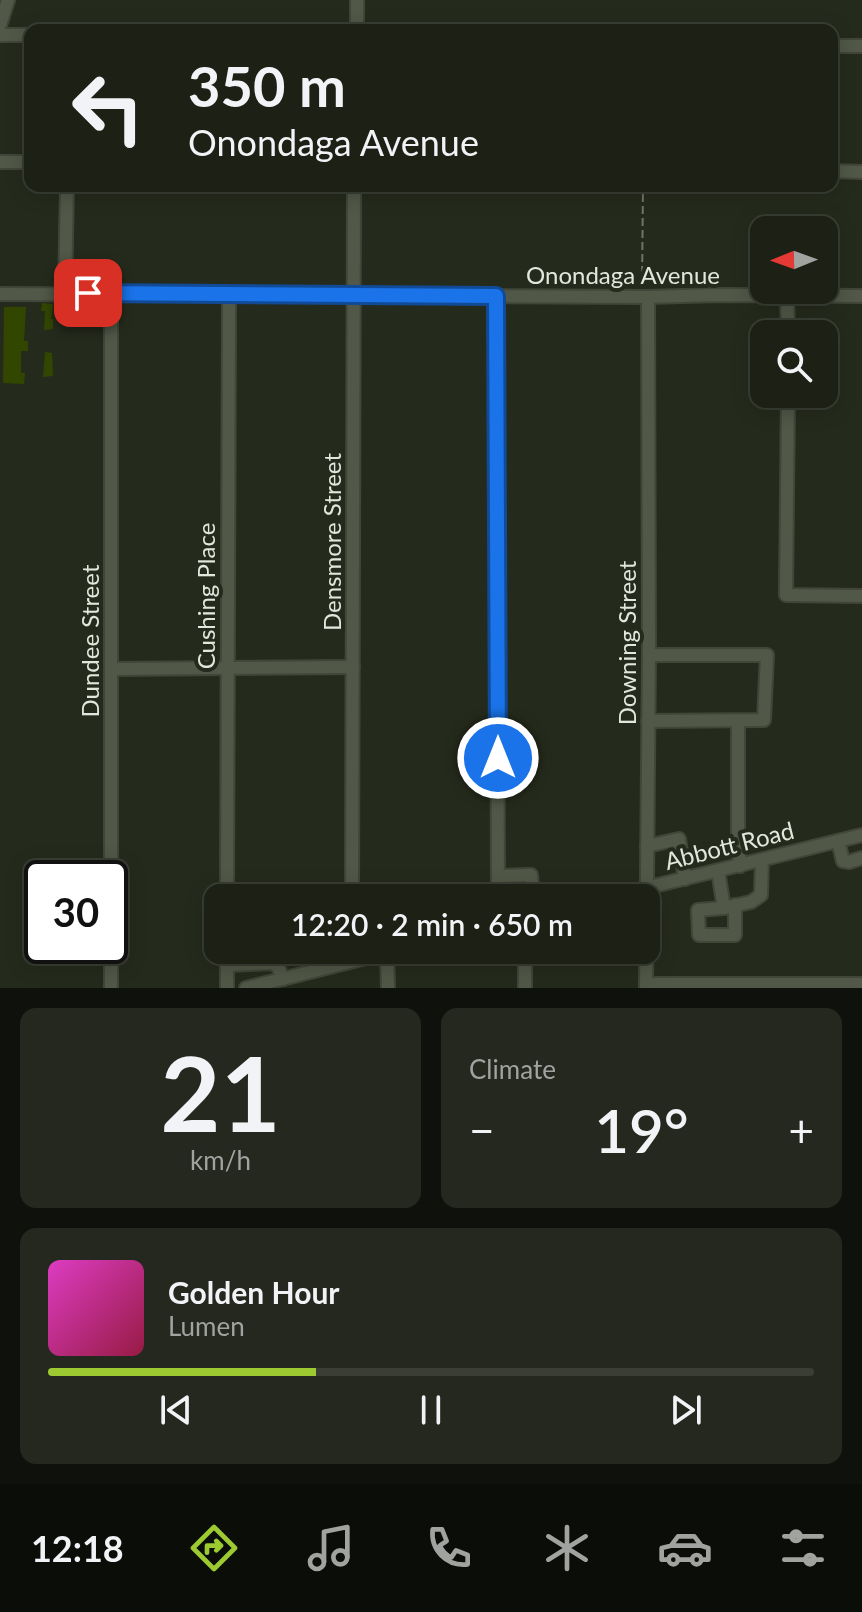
<!DOCTYPE html>
<html lang="en">
<head>
<meta charset="utf-8">
<style>
	body { margin:0; font-family:Lato,sans-serif; background:#25281e; color:#f1f3f6; height:100vh; display:flex; flex-direction:column; font-size:30px; white-space:nowrap }
	* { box-sizing:border-box; margin:0 }
	p { font-size:26px; color:#a0a3a0 }
	.icon { flex:none; width:44px; height:44px; fill:none; stroke:currentColor; stroke-width:2; stroke-linecap:round; stroke-linejoin:round }
	.map { position:relative; height:988px; overflow:hidden }
	.sheet { display:flex; flex-direction:column; gap:20px; padding:20px; background:#0f120c; flex:1 }
	.sheet>* { flex:none }
	.top-card { position:absolute; left:24px; top:24px; width:814px; height:168px; border-radius:16px; box-shadow:0 4px 20px #0003,0 0 0 2px #3a3e34; background:#1c2015; color:#f1f3f6; overflow:hidden }
	.needle { width:52px; rotate:269deg }
	.fabs { position:absolute; left:750px; top:216px; display:grid; gap:16px }
	.fabs a { display:grid; place-items:center; width:88px; height:88px; border-radius:16px; background:#1c2015; box-shadow:0 4px 20px #0003,0 0 0 2px #3a3e34; font-size:40px }
	.speed { position:absolute; left:24px; top:860px; display:flex; gap:16px; font-size:40px; font-weight:700; text-align:center }
	.speed>* { display:grid; place-content:center; width:104px; height:104px; border-radius:50%; background:#1c2015; box-shadow:0 4px 20px #0003,0 0 0 2px #3a3e34; line-height:1 }
	.speed .limit { border:4px solid #111; border-radius:12px; background:#fff; color:#111 }
	.pin { position:absolute; display:grid; place-items:center; width:68px; height:68px; color:#fff; margin:-34px; border-radius:16px; box-shadow:0 4px 12px #0006 }
	.me { position:absolute; width:88px; margin:-44px; rotate:0deg; stroke-linejoin:round; filter:drop-shadow(0 0 6px #0008) }
	.turn { display:flex; align-items:center; gap:28px; height:168px; padding:0 32px; font-size:36px }
	.turn .icon { width:104px; height:104px; stroke-width:2.5 }
	.turn b { display:block; font-size:56px; line-height:68px }
	.big { font-size:60px; font-weight:600; line-height:1.1 }
	.sheet .widget { flex:1; display:flex; flex-direction:column; justify-content:center; gap:12px; min-width:0; padding:0 28px; border-radius:16px; background:#25281e }
	.sheet .dial { align-items:center; gap:0 }
	.dial b { font-size:104px; line-height:1 }
	.song { display:flex; align-items:center; gap:24px }
	.cover { width:96px; height:96px; border-radius:12px; background:linear-gradient(135deg,hsl(310 70% 55%),hsl(340 70% 35%)) }
	.played { height:8px; border-radius:4px; background:linear-gradient(90deg,#9dca30 35%,#3a3e34 35%) }
	.keys { display:flex; justify-content:space-around; direction:ltr }
	.heat { display:flex; justify-content:space-between; align-items:center; font-size:44px; direction:ltr }
	.sheet .tiles { flex:1; display:grid; gap:20px; grid-template-columns:1fr 1fr }
	.widget:last-child { grid-column:span 2 }
	.trip { position:absolute; left:204px; top:884px; width:456px; height:80px; border-radius:16px; background:#1c2015; box-shadow:0 4px 20px #0003,0 0 0 2px #3a3e34; font-weight:600; line-height:80px; text-align:center }
	.tabs { display:flex; height:128px; justify-content:space-around; align-items:center; background:#0b0d08; color:#a0a3a0 }
	.tabs .icon { width:56px; height:56px }
	.tabs .on { color:#9dca30 }
	.tabs b { font-size:36px; color:#f1f3f6 }
	.map>svg:first-child { display:block }
	.building { fill:#334600 }
	.lines { fill:none; stroke-linecap:round; stroke-linejoin:round }
	.minor-casing { stroke:#414639; stroke-width:16 }
	.path { stroke:#6f7467; stroke-width:2; stroke-dasharray:8 4; stroke-linecap:butt }
	.minor { stroke:#515847; stroke-width:12 }
	.route-casing { stroke:#114b97; stroke-width:20 }
	.route { stroke:#1a73e8; stroke-width:14 }
	.labels { text-anchor:middle; dominant-baseline:central; stroke-width:8; stroke-linejoin:round; paint-order:stroke }
	.street-label { font-size:24px; fill:#e2e6dc; stroke:#252b1c }
</style>
</head>
<body>
<div class="map">
<svg width="862" height="988" viewBox="0 0 862 988">
	<rect width="100%" height="100%" fill="#252b1c"/>
	<!-- building -->
	<g class="building">
		<path d="M42,303l11,1 -2,15h2v10l-9,1 1,-19h-4z"/>
		<path d="M4,307h22l-2,34h4v10h-7v22h4l-1,11 -21,-1z"/>
		<path d="M45,352l7,1 1,23 -10,1z"/>
	</g>
	<g class="lines">
		<defs>
			<g id="minor">
				<path d="M0,25l8,-25"/>
				<path d="M357,30v-30"/>
				<path d="M0,35h30"/>
				<path d="M832,46h30"/>
				<path d="M0,162h30"/>
				<path d="M832,171l30,1"/>
				<path d="M65,293l2,-107"/>
				<path d="M0,294l648,3 69,-2 145,1"/>
				<path d="M111,294v694"/>
				<path d="M496,296l2,602"/>
				<path d="M787,296l1,38"/>
				<path d="M788,394l-2,201 76,1"/>
				<path d="M111,669l242,-2"/>
				<path d="M648,721l116,-1 3,-65h-118"/>
				<path d="M738,721v120l2,25"/>
				<path d="M838,841l5,20 6,1 13,-4"/>
				<path d="M647,846l32,-7 6,40"/>
				<path d="M718,871l6,37 27,-6 10,-7 1,-35"/>
				<path d="M498,876l33,-1 2,23"/>
				<path d="M227,898l2,-603"/>
				<path d="M352,898l2,-712"/>
				<path d="M605,898l257,-63"/>
				<path d="M724,908l-26,2 1,25h36v-30"/>
				<path d="M227,950v38"/>
				<path d="M525,950v38"/>
				<path d="M387,953l1,35"/>
				<path d="M227,965l46,-2 5,4 5,12"/>
				<path d="M646,984h216"/>
				<path d="M246,988l152,-38"/>
				<path d="M646,988l3,-333 -1,-358"/>
			</g>
		</defs>
		<!-- minor casing -->
		<use href="#minor" class="minor-casing"/>
		<!-- path -->
		<path class="path" d="M642,286l1,-100"/>
		<!-- minor -->
		<use href="#minor" class="minor"/>
	</g>
	<g class="lines">
		<defs>
			<path id="route" d="M88,293l408,3 2,462"/>
		</defs>
		<!-- route casing -->
		<use href="#route" class="route-casing"/>
		<!-- route -->
		<use href="#route" class="route"/>
	</g>
	<g class="labels">
		<!-- street labels -->
		<g class="street-label">
			<text x="623" y="274">Onondaga Avenue</text>
			<text transform="translate(331 542) rotate(-90)">Densmore Street</text>
			<text transform="translate(205 596) rotate(-90)">Cushing Place</text>
			<text transform="translate(89 641) rotate(-90)">Dundee Street</text>
			<text transform="translate(626 643) rotate(-90)">Downing Street</text>
			<text transform="translate(729 845) rotate(-14)">Abbott Road</text>
		</g>
	</g>
</svg>
<div class="fabs">
<a><svg class="needle" viewBox="-14 -14 28 28"><path d="M0-13l5 13h-10z" fill="#e53935"/><path d="M0 13l5-13h-10z" fill="#a0a3a0"/></svg></a>
<a><svg class="icon" aria-label="search" viewBox="0 0 24 24"><circle cx="10" cy="10" r="6"/><path d="M15 15l6 6"/></svg></a>
</div>
<div class="speed"><div class="limit">30</div></div>
<div class="pin" style="left:88px;top:293px;background:#d93025"><svg class="icon" aria-label="arrive" viewBox="0 0 24 24"><path d="M6 21V4h12l-3 4 3 4H6"/></svg></div>
<svg class="me" style="left:498px;top:758px" viewBox="-20 -20 40 40"><circle r="17" fill="#1a73e8" stroke="#fff" stroke-width="3"/><path d="M0-11L8 9 0 5-8 9z" fill="#fff"/></svg>
<div class="trip">12:20 · 2 min · 650 m</div>
<div class="top-card">
<div class="turn"><svg class="icon" aria-label="left" viewBox="0 0 24 24"><path d="M17 20v-9H6M10 6l-5 5 5 5"/></svg><div><b>350 m</b>Onondaga Avenue</div></div>
</div>
</div>
<section class="sheet">
<div class="tiles">
<div class="widget dial"><b>21</b><p>km/h</p></div>
<div class="widget"><p>Climate</p>
<div class="heat"><a>−</a><b class="big">19°</b><a>+</a></div>
</div>
<div class="widget">
<div class="song"><i class="cover"></i><div><b>Golden Hour</b><p>Lumen</p></div></div>
<div class="played"></div>
<div class="keys"><svg class="icon" aria-label="previous" viewBox="0 0 24 24"><path d="M18 5L8 12l10 7zM5 5v14"/></svg><svg class="icon" aria-label="pause" viewBox="0 0 24 24"><path d="M8 5v14M16 5v14"/></svg><svg class="icon" aria-label="next" viewBox="0 0 24 24"><path d="M6 5l10 7-10 7zM19 5v14"/></svg></div>
</div>
</div>
</section>
<nav class="tabs">
<b>12:18</b>
<svg class="icon on" aria-label="directions" viewBox="0 0 24 24"><path d="M12 3l9 9-9 9-9-9zM9 14v-3h6M13 9l2 2-2 2"/></svg>
<svg class="icon" aria-label="music" viewBox="0 0 24 24"><path d="M9 18V5l10-2v13"/><circle cx="6" cy="18" r="3"/><circle cx="16" cy="16" r="3"/></svg>
<svg class="icon" aria-label="phone" viewBox="0 0 24 24"><path d="M5 4h4l2 5-3 2q2 4 5 5l2-3 5 2v4C11 20 4 13 5 4z"/></svg>
<svg class="icon" aria-label="climate" viewBox="0 0 24 24"><path d="M12 3v18M4 7l16 10M4 17L20 7"/></svg>
<svg class="icon" aria-label="car" viewBox="0 0 24 24"><path d="M5 17H2v-5l4-1 3-4h7l3 4 3 1v5h-3M9 17h6M6 11h13"/><circle cx="7" cy="17" r="2"/><circle cx="17" cy="17" r="2"/></svg>
<svg class="icon" aria-label="filters" viewBox="0 0 24 24"><path d="M4 7h16M4 17h16"/><circle cx="9" cy="7" r="2"/><circle cx="15" cy="17" r="2"/></svg>
</nav>
</body>
</html>
